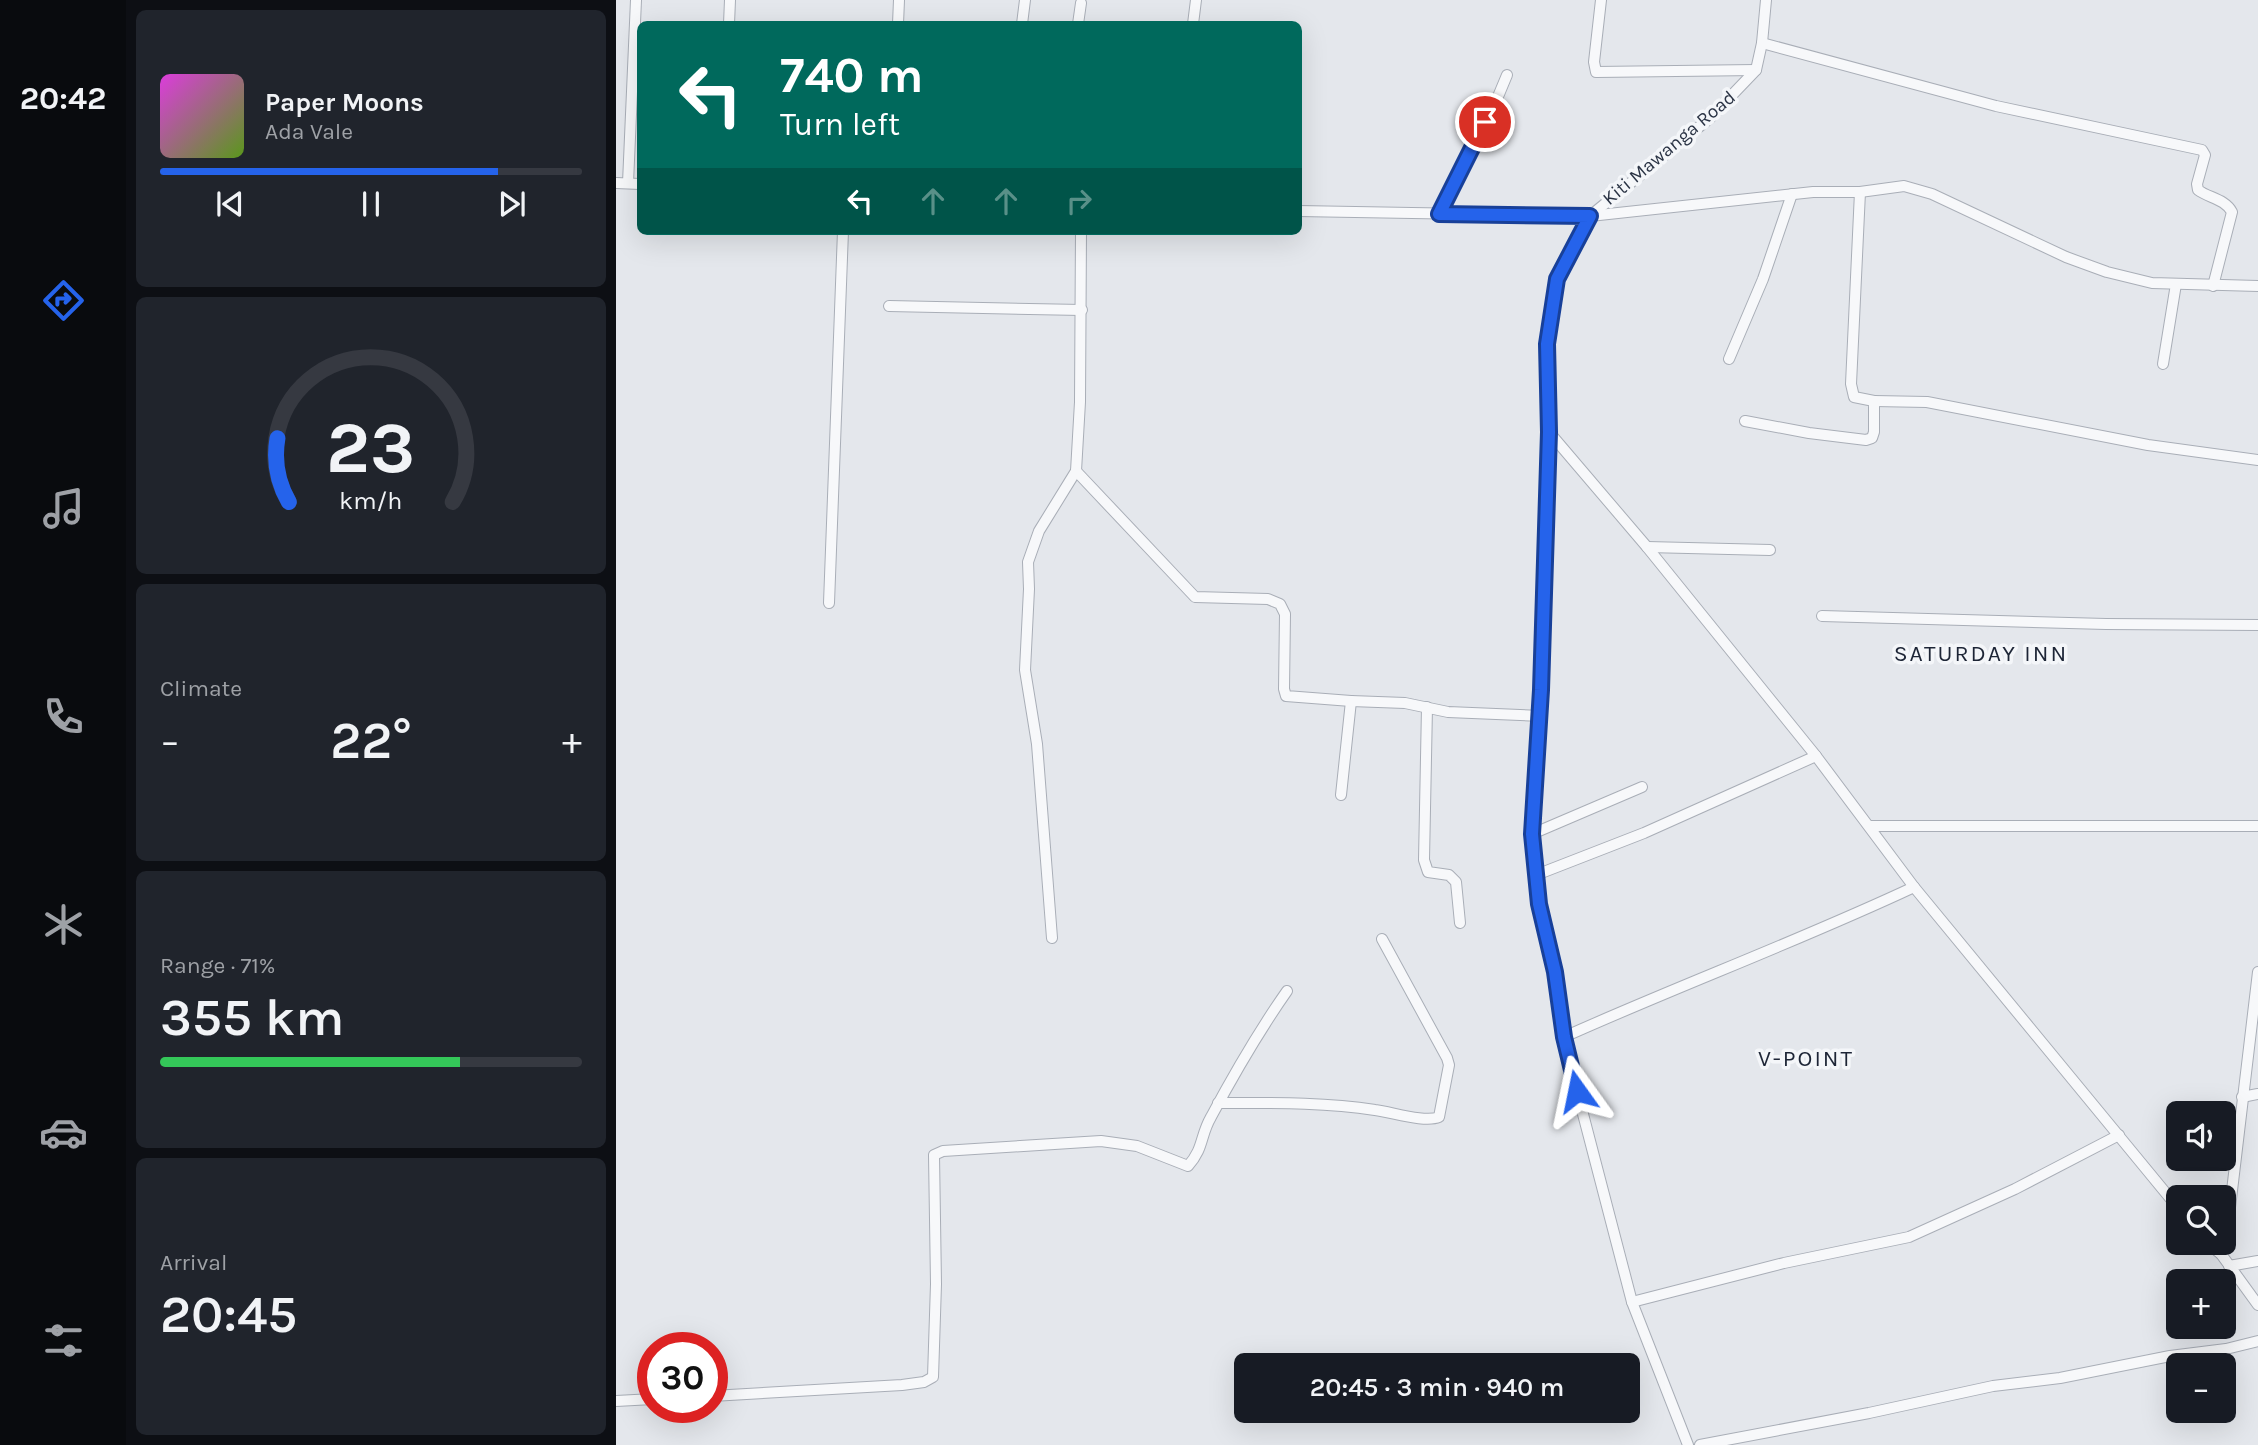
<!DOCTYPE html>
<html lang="en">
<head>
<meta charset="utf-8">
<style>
	body { margin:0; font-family:Karla,sans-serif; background:#20242c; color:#f1f3f6; height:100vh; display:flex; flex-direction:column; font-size:26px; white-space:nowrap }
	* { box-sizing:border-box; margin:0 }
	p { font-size:23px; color:#9ea1a6 }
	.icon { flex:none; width:38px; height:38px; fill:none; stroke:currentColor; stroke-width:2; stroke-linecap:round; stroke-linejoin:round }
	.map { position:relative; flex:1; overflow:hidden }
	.panel { display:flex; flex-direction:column; gap:10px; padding:10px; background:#0d0f14; width:490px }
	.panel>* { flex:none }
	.guide { position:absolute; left:21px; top:21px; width:665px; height:214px; border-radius:10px; box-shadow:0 7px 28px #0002; background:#00695c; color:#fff; overflow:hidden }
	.fabs { position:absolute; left:1550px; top:1101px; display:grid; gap:14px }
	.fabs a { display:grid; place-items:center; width:70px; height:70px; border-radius:10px; background:#171b24; box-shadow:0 7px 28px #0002; font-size:35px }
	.speed { position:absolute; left:21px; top:1332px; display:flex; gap:14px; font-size:35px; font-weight:700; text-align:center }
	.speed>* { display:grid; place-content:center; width:91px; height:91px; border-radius:50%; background:#171b24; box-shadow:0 7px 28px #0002; line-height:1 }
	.speed .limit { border:10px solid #d22; background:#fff; color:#111 }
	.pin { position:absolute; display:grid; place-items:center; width:60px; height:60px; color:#fff; margin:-30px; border:4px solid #fff; border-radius:50%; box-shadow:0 2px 7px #0007 }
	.me { position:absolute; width:77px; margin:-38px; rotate:348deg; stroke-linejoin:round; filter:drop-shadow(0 0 5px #0008) }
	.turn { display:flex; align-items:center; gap:24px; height:147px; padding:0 28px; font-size:32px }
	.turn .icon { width:91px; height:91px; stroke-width:2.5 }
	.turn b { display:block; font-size:49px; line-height:60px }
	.lanes { display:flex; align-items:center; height:66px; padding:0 28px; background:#0003; justify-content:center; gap:35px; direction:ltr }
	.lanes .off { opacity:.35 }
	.big { font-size:52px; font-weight:600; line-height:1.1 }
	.panel .widget { flex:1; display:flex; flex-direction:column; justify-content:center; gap:10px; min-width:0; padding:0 24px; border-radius:10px; background:#20242c }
	.panel .dial { align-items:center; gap:0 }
	.dial svg { height:182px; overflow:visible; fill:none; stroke:#363941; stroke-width:7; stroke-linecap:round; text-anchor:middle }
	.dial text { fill:#f1f3f6; stroke:none }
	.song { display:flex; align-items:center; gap:21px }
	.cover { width:84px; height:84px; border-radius:10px; background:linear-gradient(135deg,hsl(300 70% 55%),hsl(90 70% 35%)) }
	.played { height:7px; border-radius:4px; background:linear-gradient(90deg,#2563eb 80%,#363941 80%) }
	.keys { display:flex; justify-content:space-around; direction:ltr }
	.heat { display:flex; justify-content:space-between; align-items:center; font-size:38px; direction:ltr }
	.charge { height:10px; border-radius:5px; background:linear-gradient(90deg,#34c759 71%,#363941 0) }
	.trip { position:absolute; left:618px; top:1353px; width:406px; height:70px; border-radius:10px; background:#171b24; box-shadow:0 7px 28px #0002; font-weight:600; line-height:70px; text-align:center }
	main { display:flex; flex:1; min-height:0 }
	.tab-bar { display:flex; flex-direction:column; width:126px; justify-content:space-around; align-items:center; background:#090b0e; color:#9ea1a6 }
	.tab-bar .icon { width:49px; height:49px }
	.tab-bar .on { color:#2563eb }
	.tab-bar b { font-size:32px; color:#f1f3f6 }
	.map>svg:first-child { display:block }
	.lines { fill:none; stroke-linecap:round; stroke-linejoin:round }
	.street-casing { stroke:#a9aeb7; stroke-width:12 }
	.street { stroke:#f7f8fa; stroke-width:10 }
	.route-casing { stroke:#184099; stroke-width:18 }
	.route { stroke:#2563eb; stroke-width:12 }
	.labels { text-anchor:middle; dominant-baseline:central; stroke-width:7; stroke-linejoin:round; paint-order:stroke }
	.street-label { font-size:19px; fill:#2b3445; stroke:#f4f6f9 }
	.quarter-label { font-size:23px; letter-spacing:2px; fill:#1d2536; stroke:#f4f6f9 }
</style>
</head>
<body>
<main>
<nav class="tab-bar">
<b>20:42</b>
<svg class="icon on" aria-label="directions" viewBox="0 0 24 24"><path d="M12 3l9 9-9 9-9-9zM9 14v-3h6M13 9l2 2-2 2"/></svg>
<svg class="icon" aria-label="music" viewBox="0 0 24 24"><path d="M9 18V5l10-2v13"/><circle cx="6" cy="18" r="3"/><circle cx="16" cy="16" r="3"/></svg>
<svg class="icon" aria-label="phone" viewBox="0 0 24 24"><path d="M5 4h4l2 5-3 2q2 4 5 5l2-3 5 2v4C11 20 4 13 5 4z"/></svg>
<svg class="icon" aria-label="climate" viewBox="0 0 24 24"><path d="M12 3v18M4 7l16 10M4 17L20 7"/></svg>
<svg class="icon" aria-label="car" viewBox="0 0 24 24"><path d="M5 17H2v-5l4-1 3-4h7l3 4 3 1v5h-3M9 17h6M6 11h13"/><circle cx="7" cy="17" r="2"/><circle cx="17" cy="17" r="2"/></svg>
<svg class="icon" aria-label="filters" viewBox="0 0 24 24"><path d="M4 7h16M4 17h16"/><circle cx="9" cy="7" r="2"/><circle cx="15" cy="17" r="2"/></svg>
</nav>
<section class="panel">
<div class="widget">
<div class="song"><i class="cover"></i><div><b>Paper Moons</b><p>Ada Vale</p></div></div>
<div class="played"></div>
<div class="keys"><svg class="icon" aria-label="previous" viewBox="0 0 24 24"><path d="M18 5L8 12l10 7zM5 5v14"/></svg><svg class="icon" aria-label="pause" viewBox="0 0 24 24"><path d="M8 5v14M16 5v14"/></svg><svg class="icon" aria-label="next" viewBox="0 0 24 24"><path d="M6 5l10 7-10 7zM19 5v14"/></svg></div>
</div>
<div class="widget dial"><svg viewBox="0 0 100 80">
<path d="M14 69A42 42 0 1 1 86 69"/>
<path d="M14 69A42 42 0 0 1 9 41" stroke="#2563eb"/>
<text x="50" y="56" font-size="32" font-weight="700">23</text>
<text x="50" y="72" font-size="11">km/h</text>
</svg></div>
<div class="widget"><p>Climate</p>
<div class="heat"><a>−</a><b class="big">22°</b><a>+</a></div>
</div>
<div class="widget"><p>Range · 71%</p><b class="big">355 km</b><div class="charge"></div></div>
<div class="widget"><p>Arrival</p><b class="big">20:45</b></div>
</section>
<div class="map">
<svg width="1642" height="1445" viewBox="0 0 1642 1445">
	<rect width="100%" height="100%" fill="#e4e7ec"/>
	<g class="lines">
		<defs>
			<g id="street">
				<path d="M985,0l-7,62 2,10 160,-2"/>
				<path d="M113,24l1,-24"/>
				<path d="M282,24l1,-24"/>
				<path d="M406,24l3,-24"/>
				<path d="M462,24l3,-21"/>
				<path d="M577,24l3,-24"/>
				<path d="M1146,43l234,63 206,44 3,5 -8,29 1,6c11,8 27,9 34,22l-19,74"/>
				<path d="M0,183l24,1"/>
				<path d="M12,183l8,-183"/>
				<path d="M682,211l292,5 223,-24h47l44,-6 28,8 134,63 41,15 45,11 106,3"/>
				<path d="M823,214l58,-115 10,-24"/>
				<path d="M273,306l193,4"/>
				<path d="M1113,359l34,-80 29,-85"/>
				<path d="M1547,364l13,-80"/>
				<path d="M1258,401l53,1 221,43 110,15"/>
				<path d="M1129,421l64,12 57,7 6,-2 2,-6v-31l-20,-4 -3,-13 9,-192"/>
				<path d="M933,432l98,115 169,209 98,131 265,322"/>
				<path d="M460,471l119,126 73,2 12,5 5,10 -1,75 2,7 65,5"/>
				<path d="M1031,547l123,3"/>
				<path d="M213,603l14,-372"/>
				<path d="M1206,616l284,8 152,1"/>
				<path d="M811,707l-3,153 4,12 21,3 7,7 4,41"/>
				<path d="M725,795l10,-94 54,2 43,9 93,4"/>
				<path d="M1254,826h388"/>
				<path d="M916,834l110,-47"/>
				<path d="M920,875l108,-42 172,-77"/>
				<path d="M436,938l-15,-194 -12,-74 4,-81 -1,-27 11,-31 37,-60 4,-69 1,-171"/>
				<path d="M948,1037c116,-52 235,-96 350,-150"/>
				<path d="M1626,1097l16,-3"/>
				<path d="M602,1103c53,0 105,-1 157,7 17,2 50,13 64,7l10,-52 -2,-7 -65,-119"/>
				<path d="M1590,1242l15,12 37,51"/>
				<path d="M1605,1254l5,-13 32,-269"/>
				<path d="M1613,1266l29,-5"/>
				<path d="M1016,1302l152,-39 125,-26 106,-48 104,-54"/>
				<path d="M96,1396l190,-11 22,-3 9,-5 3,-93 -2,-129 9,-4 158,-10 36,5 51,20c16,-18 12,-30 23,-49 23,-43 48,-86 76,-126"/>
				<path d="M0,1401l37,-2"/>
				<path d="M1072,1445l-56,-143 -55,-211 -13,-54 -10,-65 -15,-68 -7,-70 9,-118 8,-284 -2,-88 10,-65 33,-63 120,-98 46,-48 6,-27 4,-43"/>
				<path d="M1084,1445l169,-32 124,-27 67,-8 110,-22 56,-7 32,-8"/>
			</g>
		</defs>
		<!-- street casing -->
		<use href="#street" class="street-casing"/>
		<!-- street -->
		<use href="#street" class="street"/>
	</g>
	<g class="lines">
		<defs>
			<path id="route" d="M869,122l-46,92 151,2 -33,63 -10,65 2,88 -8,258 -9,144 7,70 16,68 9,65 13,54"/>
		</defs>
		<!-- route casing -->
		<use href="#route" class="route-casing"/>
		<!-- route -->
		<use href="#route" class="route"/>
	</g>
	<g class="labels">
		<!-- street labels -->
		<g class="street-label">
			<text transform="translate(1053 148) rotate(-40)">Kiti Mawanga Road</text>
		</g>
		<!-- quarter labels -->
		<g class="quarter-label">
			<text x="1365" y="653">SATURDAY INN</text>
			<text x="1190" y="1058">V-POINT</text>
		</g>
	</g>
</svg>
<div class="fabs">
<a><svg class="icon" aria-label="sound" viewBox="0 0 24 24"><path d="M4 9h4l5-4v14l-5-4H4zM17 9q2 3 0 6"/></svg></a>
<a><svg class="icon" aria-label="search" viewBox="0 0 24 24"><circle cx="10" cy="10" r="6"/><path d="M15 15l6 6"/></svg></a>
<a>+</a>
<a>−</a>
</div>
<div class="speed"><div class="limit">30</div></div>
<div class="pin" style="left:869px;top:122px;background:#d93025"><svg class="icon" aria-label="arrive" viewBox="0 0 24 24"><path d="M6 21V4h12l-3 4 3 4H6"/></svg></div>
<svg class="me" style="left:961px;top:1091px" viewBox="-20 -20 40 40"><path d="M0-17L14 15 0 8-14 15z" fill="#2563eb" stroke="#fff" stroke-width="4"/></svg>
<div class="trip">20:45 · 3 min · 940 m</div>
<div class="guide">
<div class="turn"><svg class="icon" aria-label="left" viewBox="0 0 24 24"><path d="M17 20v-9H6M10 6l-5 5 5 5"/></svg><div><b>740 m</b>Turn left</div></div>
<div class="lanes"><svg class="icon" aria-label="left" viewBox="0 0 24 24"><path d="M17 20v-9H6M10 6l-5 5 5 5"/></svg><svg class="icon off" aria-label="ahead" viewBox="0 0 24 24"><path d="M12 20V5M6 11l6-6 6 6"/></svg><svg class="icon off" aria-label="ahead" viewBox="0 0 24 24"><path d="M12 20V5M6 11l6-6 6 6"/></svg><svg class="icon off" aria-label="right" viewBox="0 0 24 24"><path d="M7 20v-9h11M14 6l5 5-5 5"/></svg></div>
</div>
</div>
</main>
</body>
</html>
